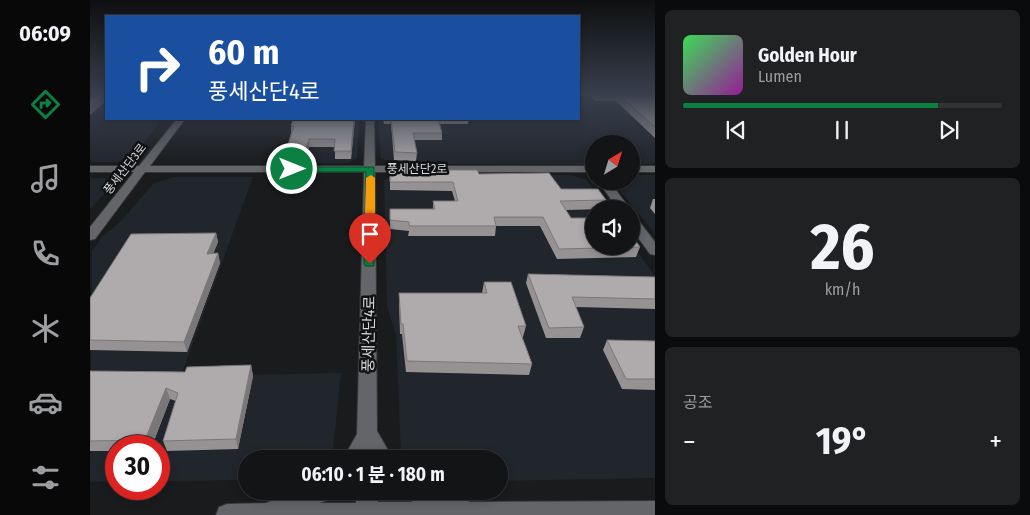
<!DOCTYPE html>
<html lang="ko">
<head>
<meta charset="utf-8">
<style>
	body { margin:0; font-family:"Fira Sans Condensed","Noto Sans KR",sans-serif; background:#202123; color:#f1f3f6; height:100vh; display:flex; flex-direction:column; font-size:19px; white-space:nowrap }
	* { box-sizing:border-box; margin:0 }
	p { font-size:16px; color:#9d9ea1 }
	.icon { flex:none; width:28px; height:28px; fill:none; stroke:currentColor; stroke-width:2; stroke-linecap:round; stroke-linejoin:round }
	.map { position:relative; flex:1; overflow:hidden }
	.panel { display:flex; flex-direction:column; gap:10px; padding:10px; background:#0a0b0c; width:375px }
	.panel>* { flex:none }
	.guide { position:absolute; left:15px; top:15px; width:475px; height:105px; border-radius:0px; box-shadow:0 2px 8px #0003,0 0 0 1px #323335; background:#1a4fa0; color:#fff; overflow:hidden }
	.needle { width:32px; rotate:38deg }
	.controls { position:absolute; left:495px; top:135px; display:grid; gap:10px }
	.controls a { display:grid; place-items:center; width:55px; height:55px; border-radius:50%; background:#131416; box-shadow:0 2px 8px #0003,0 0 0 1px #323335; font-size:25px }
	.speed { position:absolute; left:15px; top:435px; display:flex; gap:10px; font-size:25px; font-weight:700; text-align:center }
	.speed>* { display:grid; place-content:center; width:65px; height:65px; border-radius:50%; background:#131416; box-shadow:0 2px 8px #0003,0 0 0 1px #323335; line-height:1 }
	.speed .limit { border:8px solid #d22; background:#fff; color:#111 }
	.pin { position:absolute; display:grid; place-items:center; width:42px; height:42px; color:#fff; margin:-51px -21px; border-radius:50% 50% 50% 0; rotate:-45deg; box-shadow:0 0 5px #0007 }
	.pin .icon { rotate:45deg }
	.me { position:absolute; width:55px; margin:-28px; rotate:90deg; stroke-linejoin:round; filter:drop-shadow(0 0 4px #0008) }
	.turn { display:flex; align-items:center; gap:18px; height:105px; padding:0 20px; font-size:22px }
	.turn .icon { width:65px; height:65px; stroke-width:2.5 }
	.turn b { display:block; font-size:35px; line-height:42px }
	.big { font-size:38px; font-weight:700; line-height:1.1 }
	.panel .tile { flex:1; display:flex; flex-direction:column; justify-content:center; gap:8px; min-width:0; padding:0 18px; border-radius:8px; background:#202123 }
	.panel .dial { align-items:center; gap:0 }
	.dial b { font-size:65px; line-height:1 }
	.song { display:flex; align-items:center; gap:15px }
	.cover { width:60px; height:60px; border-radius:8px; background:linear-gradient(135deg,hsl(130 70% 55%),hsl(300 70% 35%)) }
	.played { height:5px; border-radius:2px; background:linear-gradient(90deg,#0b8043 80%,#323335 80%) }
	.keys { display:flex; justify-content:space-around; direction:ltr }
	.heat { display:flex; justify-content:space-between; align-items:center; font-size:28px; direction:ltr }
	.trip { position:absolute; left:148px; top:450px; width:270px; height:50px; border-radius:25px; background:#131416; box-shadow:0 2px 8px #0003,0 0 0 1px #323335; font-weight:700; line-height:50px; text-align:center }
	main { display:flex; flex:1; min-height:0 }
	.menu { display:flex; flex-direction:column; width:90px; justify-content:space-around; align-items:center; background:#080809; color:#9d9ea1 }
	.menu .icon { width:35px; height:35px }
	.menu .selected { color:#0b8043 }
	.menu b { font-size:22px; color:#f1f3f6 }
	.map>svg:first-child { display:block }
	.built { fill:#21252c }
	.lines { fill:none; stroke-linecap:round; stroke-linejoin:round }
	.minor-casing { stroke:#343537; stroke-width:2 }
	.minor { fill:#636568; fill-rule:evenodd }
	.wall { fill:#969294 }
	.shaded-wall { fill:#7a7778 }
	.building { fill:#afaaac; stroke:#7a7778 }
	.route { fill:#0b8043; stroke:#07532c }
	.slow { fill:#f59e0b }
	.labels { text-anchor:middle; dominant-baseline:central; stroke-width:5; stroke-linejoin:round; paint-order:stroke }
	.far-street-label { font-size:12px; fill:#d9dadc; stroke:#101214 }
	.street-label { font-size:15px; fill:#d9dadc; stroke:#101214 }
</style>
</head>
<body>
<main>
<nav class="menu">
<b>06:09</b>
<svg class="icon selected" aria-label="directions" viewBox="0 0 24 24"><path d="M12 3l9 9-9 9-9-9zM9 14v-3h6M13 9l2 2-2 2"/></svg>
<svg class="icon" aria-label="music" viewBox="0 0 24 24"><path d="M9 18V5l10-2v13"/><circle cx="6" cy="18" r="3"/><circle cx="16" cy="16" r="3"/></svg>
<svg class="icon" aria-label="phone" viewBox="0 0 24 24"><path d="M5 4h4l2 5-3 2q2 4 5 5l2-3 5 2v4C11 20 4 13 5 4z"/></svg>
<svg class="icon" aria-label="climate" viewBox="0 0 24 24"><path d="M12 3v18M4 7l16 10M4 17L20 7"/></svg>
<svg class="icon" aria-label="car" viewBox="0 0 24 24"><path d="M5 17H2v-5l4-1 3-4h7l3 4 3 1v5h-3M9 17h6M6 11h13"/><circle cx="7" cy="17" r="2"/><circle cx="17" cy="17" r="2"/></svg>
<svg class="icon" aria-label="filters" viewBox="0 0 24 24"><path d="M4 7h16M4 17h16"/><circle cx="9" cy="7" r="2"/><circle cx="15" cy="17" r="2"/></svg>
</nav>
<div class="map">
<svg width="565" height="515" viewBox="0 0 565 515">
	<rect width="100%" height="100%" fill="#191b1d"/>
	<!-- built -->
	<g class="built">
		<path d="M0,94h16v25h53l-2,7 -23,29 -17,7h-27z"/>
		<path d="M489,94h76v70h-24v-20h-37v21l-200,-1 -13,-6 -3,-39h201z"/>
		<path d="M204,119h65l-2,39 -10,5h-61z"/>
		<path d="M481,175l16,5 20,29h-13v37h37v-3l24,33v202l-156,3v-22h-89l-9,-7 -5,-117 -9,-29 -3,-126 8,-4z"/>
		<path d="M541,175h24v59l-42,-52 18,-1z"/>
		<path d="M83,177h80l-72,199 160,-3 -9,86h-86v21l-87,1v-35h-43v35l-26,1 2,-231 9,-13 20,-17 32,-37z"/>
		<path d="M0,178h15l8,7 -23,24z"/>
	</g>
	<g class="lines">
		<defs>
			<g id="minor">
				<path d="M87,119h8l-35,47h214l2,-47h8l1,47h219v6h-219l2,259 16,28h-50l14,-25 7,-262h-219l-50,67 -5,1v-13l44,-55h-44v-6h49z"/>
				<rect x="541" y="166" width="24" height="6"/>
				<path d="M508,181h11l21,28h-12z"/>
				<path d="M541,215l4,1 20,26v13l-5,-1 -19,-26z"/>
				<path d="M205,491h38l-3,8 -10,4h36v-12h22v11h35l-6,-3 -3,-8h37l29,11 185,-1v14h-439l3,-8 8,-3 39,-1z"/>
			</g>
		</defs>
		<!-- minor casing -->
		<use href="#minor" class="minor-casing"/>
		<!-- minor -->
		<use href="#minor" class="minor"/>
	</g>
	<!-- wall -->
	<g class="wall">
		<path d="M499,94h66v44l-39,-37h-20z"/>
		<path d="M265,119l-4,40h-16v-12h-26l-4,15h-19l-1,-8 6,-21v-7z"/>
		<path d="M293,119h86l-1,5h-28l2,9v7h-28l3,13 -1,8 -22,-1 -3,-36h-7z"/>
		<path d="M300,173l89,1 82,15 45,11 -2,9 -38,1 5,8 69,29 -4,10 -79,2 -17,-33h-44l-1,10h-87l1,-5 -19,-2v-20h43v-8h22l-3,-10 -62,-1z"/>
		<path d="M563,199h2v15l-5,-6z"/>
		<path d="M126,233l2,9 -5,12 5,-1 2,10 -33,89 -97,-2v-52z"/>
		<path d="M438,274l127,3v32l-79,-2 8,20 -4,11h-34l-20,-55z"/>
		<path d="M394,282l42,44 -3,11h-1l10,27 -3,11 -123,-3 -4,-38h-2l-1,-31v-10h83z"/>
		<path d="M517,340l48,1v49l-33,-1 -19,-39z"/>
		<path d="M161,365l2,11 -15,73 -71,2 -4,-10 13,-40 -6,-2 -18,47h-36v5h-26v-80l95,1z"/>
	</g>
	<!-- shaded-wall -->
	<g class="shaded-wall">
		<path d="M15,94h1v7l-16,14v-9z"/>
		<path d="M264,119h1l-4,40v-8z"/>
		<path d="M219,139v8l-4,15 -1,-8z"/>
		<path d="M126,233l2,9 -9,22 -2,-10z"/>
		<path d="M128,253l2,10 -33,89 -3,-10z"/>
		<path d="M161,365l2,11 -15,73 -2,-10z"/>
		<path d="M76,388l4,11 -18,47h-4l-3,-6z"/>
	</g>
	<!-- building -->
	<g class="building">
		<path d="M0,94h15l-15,12z"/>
		<path d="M508,94h57v33l-37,-33z"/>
		<path d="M203,119h61l-3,32h-17l1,-12h-26l-5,15h-19l9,-28h-3z"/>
		<path d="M301,119h47l4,14h-29l4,20 -22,-1z"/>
		<path d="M305,170h82l2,4 70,-1 12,16h37l8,11 -46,1 11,17h23v28h37v-12l9,13 -81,2 -16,-32h-49l2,9h-87v-4l-19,-2v-11h45l-2,-8h25l-5,-19h-63v-9z"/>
		<path d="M126,233l-9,21 11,-1 -34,89 -94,-2v-42l41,-64z"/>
		<path d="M438,274l127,3v22l-83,-2 12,30 -35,1z"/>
		<path d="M394,282h27l15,44h-8l14,38 -125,-3 -4,-37h-2l-2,-31h88z"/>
		<path d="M517,340l48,1v38h-29z"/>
		<path d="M161,365l-15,74 -73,2 15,-48 -12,-5 -21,52 -55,1v-70l95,1 2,-5z"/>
	</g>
	<!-- sky -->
	<linearGradient id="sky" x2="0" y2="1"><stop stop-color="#0e0f10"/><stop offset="0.57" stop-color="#383f4c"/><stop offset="1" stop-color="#383f4c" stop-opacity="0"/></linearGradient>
	<rect width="565" height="166" fill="url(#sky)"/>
	<!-- route -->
	<path class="route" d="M199,167h85v99h-9l-1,-2 2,-92h-74l-5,-3z"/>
	<!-- slow -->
	<path class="slow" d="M281,175l4,3v35l-5,3 -5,-3 1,-35z"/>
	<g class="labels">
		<!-- far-street labels -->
		<g class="far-street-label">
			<text transform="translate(35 169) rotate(-52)">풍세산단3로</text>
			<text x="327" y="169">풍세산단2로</text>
		</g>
		<!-- street labels -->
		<g class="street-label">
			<text transform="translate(279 334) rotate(-89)">풍세산단4로</text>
		</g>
	</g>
</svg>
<div class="controls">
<a><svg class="needle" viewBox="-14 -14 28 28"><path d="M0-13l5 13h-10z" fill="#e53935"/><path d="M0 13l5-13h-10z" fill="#9d9ea1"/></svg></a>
<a><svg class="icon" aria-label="sound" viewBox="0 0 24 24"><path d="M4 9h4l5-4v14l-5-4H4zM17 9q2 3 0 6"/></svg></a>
</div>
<div class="speed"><div class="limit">30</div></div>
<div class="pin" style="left:280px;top:264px;background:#d93025"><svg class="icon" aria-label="arrive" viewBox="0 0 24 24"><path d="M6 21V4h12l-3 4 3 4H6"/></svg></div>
<svg class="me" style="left:202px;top:169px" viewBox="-20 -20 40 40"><circle r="17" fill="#0b8043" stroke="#fff" stroke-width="3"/><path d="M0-11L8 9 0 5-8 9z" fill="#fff"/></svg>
<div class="trip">06:10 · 1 분 · 180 m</div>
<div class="guide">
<div class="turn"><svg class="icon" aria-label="right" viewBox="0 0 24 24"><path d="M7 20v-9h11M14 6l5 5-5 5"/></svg><div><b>60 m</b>풍세산단4로</div></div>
</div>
</div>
<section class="panel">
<div class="tile">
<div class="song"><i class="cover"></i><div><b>Golden Hour</b><p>Lumen</p></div></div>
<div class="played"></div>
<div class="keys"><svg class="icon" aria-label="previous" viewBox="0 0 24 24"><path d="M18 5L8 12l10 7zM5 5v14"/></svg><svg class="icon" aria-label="pause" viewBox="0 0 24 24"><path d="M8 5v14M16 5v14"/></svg><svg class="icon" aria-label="next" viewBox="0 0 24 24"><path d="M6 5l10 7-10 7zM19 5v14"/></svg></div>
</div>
<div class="tile dial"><b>26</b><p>km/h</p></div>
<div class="tile"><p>공조</p>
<div class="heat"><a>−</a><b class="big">19°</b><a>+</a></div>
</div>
</section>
</main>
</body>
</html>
